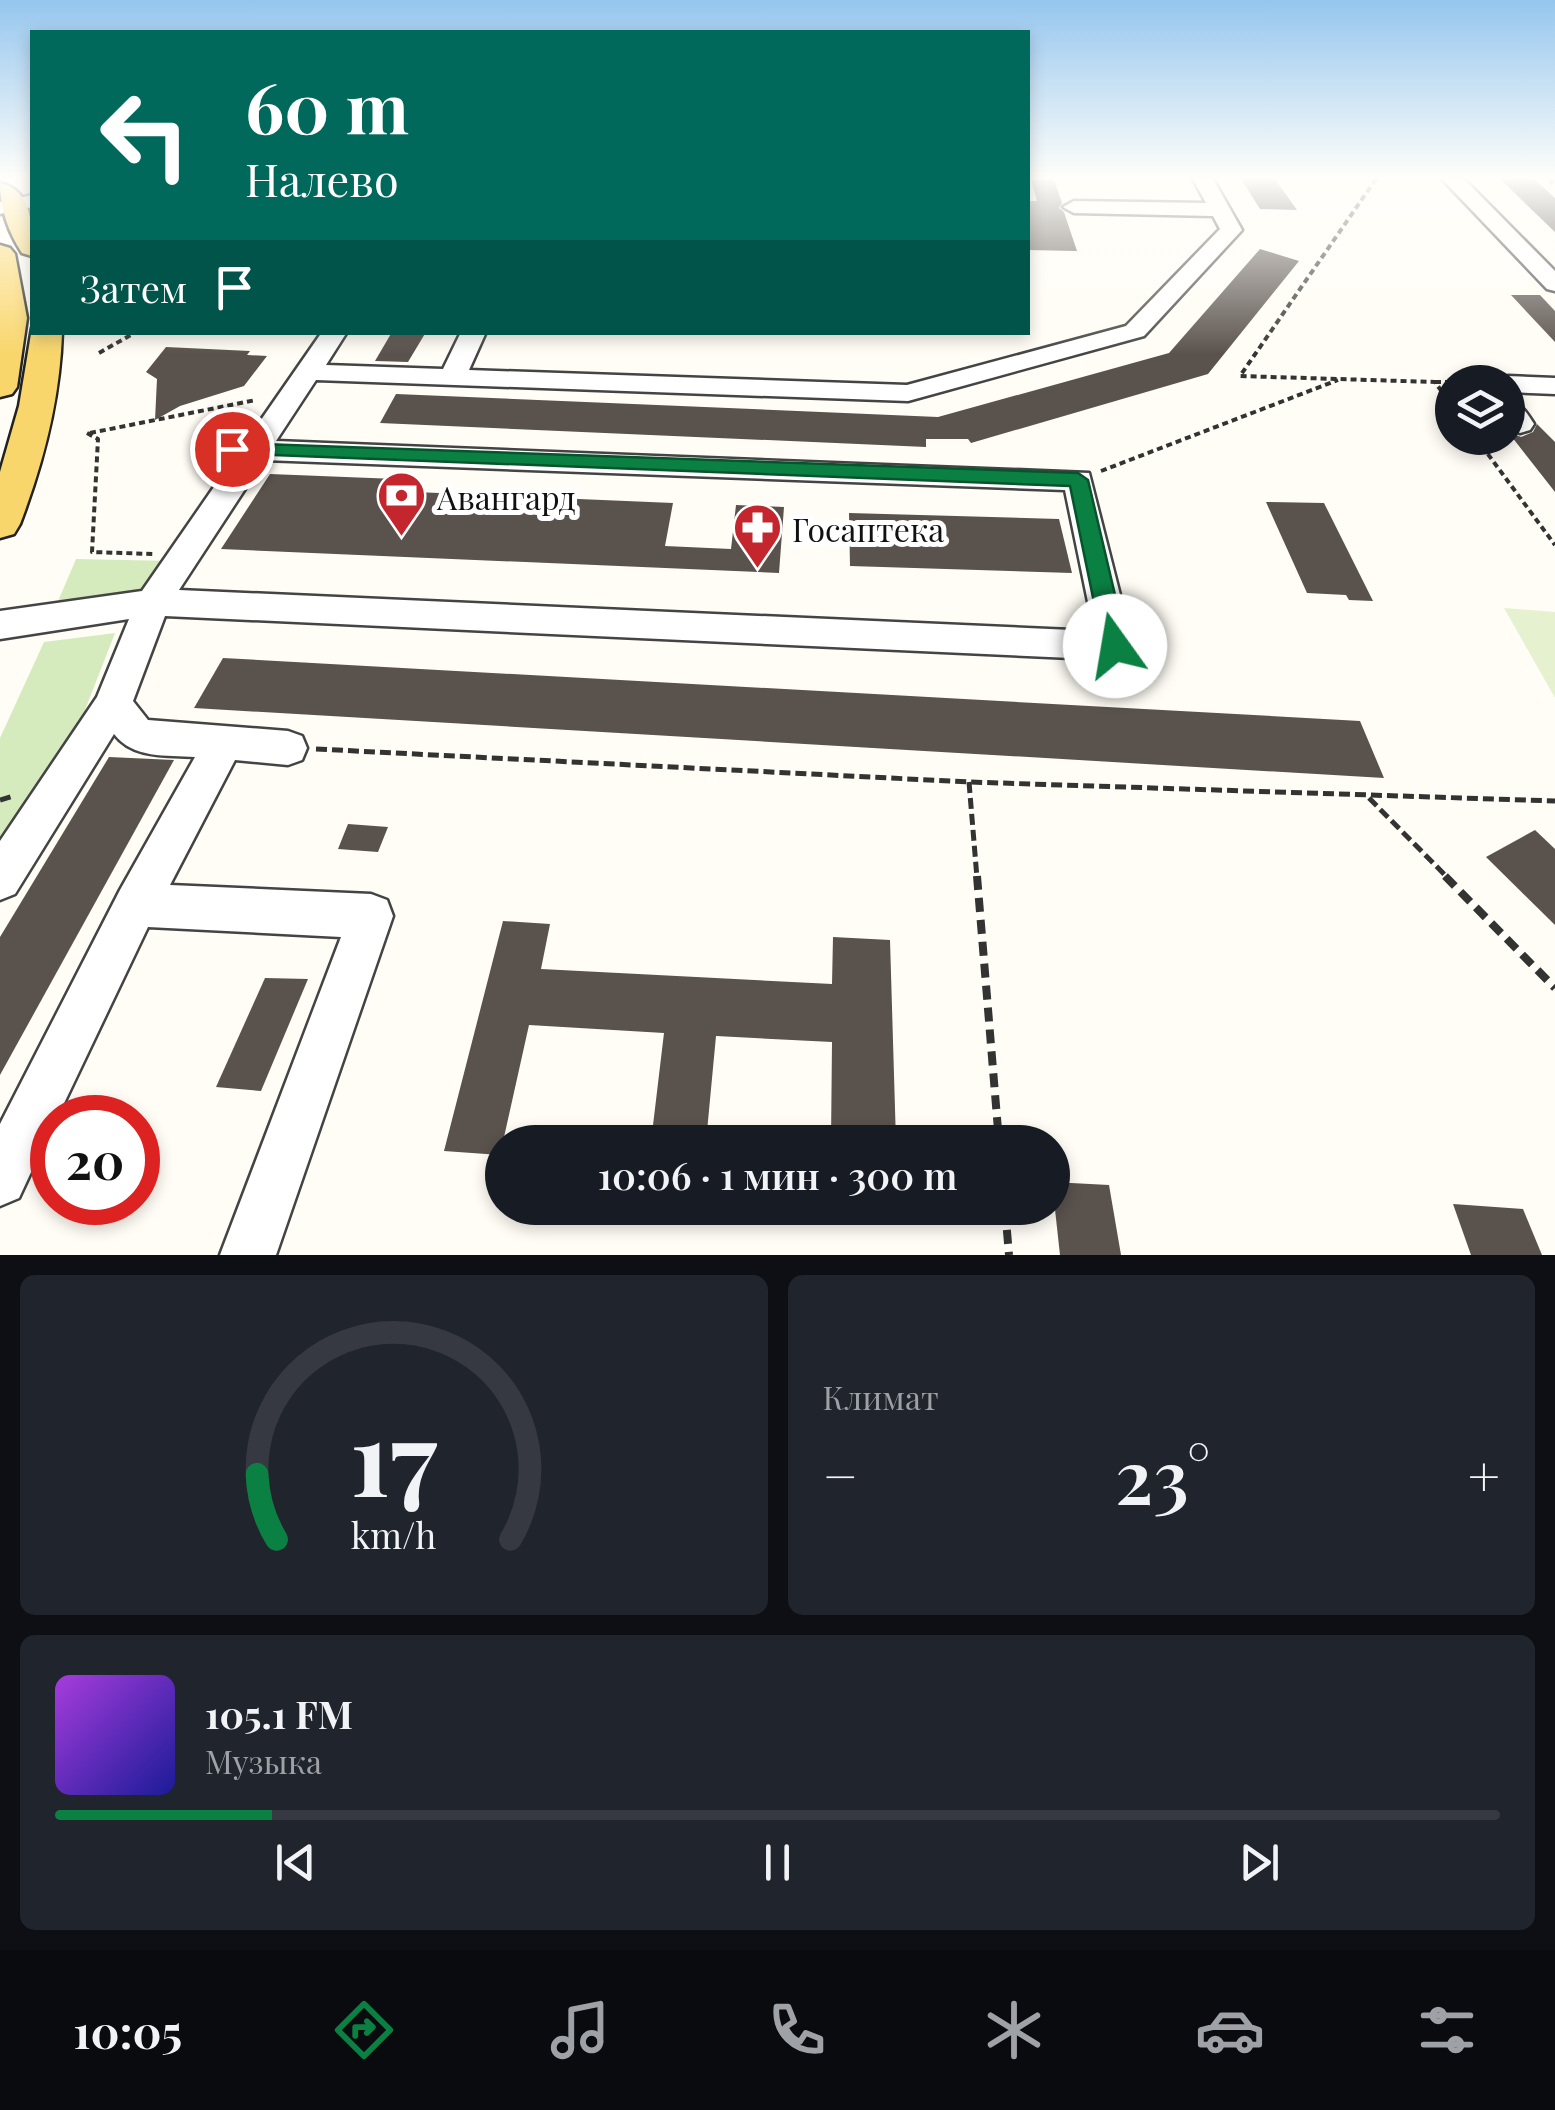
<!DOCTYPE html>
<html lang="ru">
<head>
<meta charset="utf-8">
<style>
	body { margin:0; font-family:"Playfair Display",serif; background:#20242c; color:#f1f3f6; height:100vh; display:flex; flex-direction:column; font-size:38px; white-space:nowrap }
	* { box-sizing:border-box; margin:0 }
	p { font-size:32px; color:#9ea1a6 }
	.icon { flex:none; width:55px; height:55px; fill:none; stroke:currentColor; stroke-width:2; stroke-linecap:round; stroke-linejoin:round }
	.map { position:relative; height:1255px; overflow:hidden }
	.drawer { display:flex; flex-direction:column; gap:20px; padding:20px; background:#0d0f14; flex:1 }
	.drawer>* { flex:none }
	.hud { position:absolute; left:30px; top:30px; width:1000px; height:305px; border-radius:0px; box-shadow:0 5px 15px #0003; background:#00695c; color:#fff; overflow:hidden }
	.controls { position:absolute; left:1435px; top:365px; display:grid; gap:20px }
	.controls a { display:grid; place-items:center; width:90px; height:90px; border-radius:50%; background:#171b24; box-shadow:0 5px 15px #0003; font-size:50px }
	.speed { position:absolute; left:30px; top:1095px; display:flex; gap:20px; font-size:50px; font-weight:700; text-align:center }
	.speed>* { display:grid; place-content:center; width:130px; height:130px; border-radius:50%; background:#171b24; box-shadow:0 5px 15px #0003; line-height:1 }
	.speed .limit { border:15px solid #d22; background:#fff; color:#111 }
	.pin { position:absolute; display:grid; place-items:center; width:85px; height:85px; color:#fff; margin:-42px; border:5px solid #fff; border-radius:50%; box-shadow:0 2px 10px #0007 }
	.me { position:absolute; width:110px; margin:-55px; rotate:347deg; stroke-linejoin:round; filter:drop-shadow(0 0 8px #0008) }
	.turn { display:flex; align-items:center; gap:35px; height:210px; padding:0 50px; font-size:45px }
	.turn .icon { width:130px; height:130px; stroke-width:2.5 }
	.turn b { display:block; font-size:70px; line-height:85px }
	.then { display:flex; align-items:center; height:95px; padding:0 50px; background:#0003; gap:20px; font-size:38px }
	.big { font-size:75px; font-weight:600; line-height:1.1 }
	.drawer .widget { flex:1; display:flex; flex-direction:column; justify-content:center; gap:15px; min-width:0; padding:0 35px; border-radius:15px; background:#20242c }
	.drawer .dial { align-items:center; gap:0 }
	.dial svg { height:260px; overflow:visible; fill:none; stroke:#363941; stroke-width:7; stroke-linecap:round; text-anchor:middle }
	.dial text { fill:#f1f3f6; stroke:none }
	.song { display:flex; align-items:center; gap:30px }
	.cover { width:120px; height:120px; border-radius:15px; background:linear-gradient(135deg,hsl(280 70% 55%),hsl(240 70% 35%)) }
	.played { height:10px; border-radius:5px; background:linear-gradient(90deg,#0b8043 15%,#363941 15%) }
	.keys { display:flex; justify-content:space-around; direction:ltr }
	.heat { display:flex; justify-content:space-between; align-items:center; font-size:55px; direction:ltr }
	.drawer .tiles { flex:1; display:grid; gap:20px; grid-template-columns:1fr 1fr }
	.widget:last-child { grid-column:span 2 }
	.trip { position:absolute; left:485px; top:1125px; width:585px; height:100px; border-radius:50px; background:#171b24; box-shadow:0 5px 15px #0003; font-weight:600; line-height:100px; text-align:center }
	.dock { display:flex; height:160px; justify-content:space-around; align-items:center; background:#090b0e; color:#9ea1a6 }
	.dock .icon { width:70px; height:70px }
	.dock .active { color:#0b8043 }
	.dock b { font-size:45px; color:#f1f3f6 }
	.map>svg:first-child { display:block }
	.green { fill:#d5ebbd }
	.pitch { fill:#e6f2cf }
	.building { fill:#5a524d }
	.lines { fill:none; stroke-linecap:round; stroke-linejoin:round }
	.minor-casing { stroke:#444; stroke-width:5 }
	.major-casing { stroke:#222; stroke-width:5 }
	.path-far2 { stroke:#333; stroke-width:4; stroke-dasharray:6 4; stroke-linecap:butt }
	.path-far1 { stroke:#333; stroke-width:5; stroke-dasharray:11 5; stroke-linecap:butt }
	.path { stroke:#333; stroke-width:8; stroke-dasharray:14 8; stroke-linecap:butt }
	.minor { fill:#fff; fill-rule:evenodd }
	.major { fill:#f9d66b; fill-rule:evenodd }
	.route { fill:#0b8043; stroke:#07532c; stroke-width:2.5 }
	.labels { text-anchor:middle; dominant-baseline:central; stroke-width:10; stroke-linejoin:round; paint-order:stroke }
	.poi-label { font-size:32px; fill:#111; stroke:#fff; text-anchor:start }
</style>
</head>
<body>
<div class="map">
<svg width="1555" height="1255" viewBox="0 0 1555 1255">
	<rect width="100%" height="100%" fill="#fffdf5"/>
	<!-- green -->
	<g class="green">
		<path d="M76,559l96,2 -25,33 -91,12z"/>
		<path d="M115,633l-39,100 -76,119v-114l44,-96z"/>
	</g>
	<!-- pitch -->
	<path class="pitch" d="M1504,608l51,4v86z"/>
	<!-- building -->
	<g class="building">
		<path d="M1031,179h23l8,24 -3,5 5,4 13,39 -49,-1v-49h9z"/>
		<path d="M1241,179h34l22,31 -37,-1z"/>
		<path d="M1500,179h34l21,19v34z"/>
		<path d="M1260,249l39,12 -91,113 -237,69 -3,-4h-42v8l-546,-24 16,-29 542,23 231,-64z"/>
		<path d="M1511,295h29l15,16v31z"/>
		<path d="M392,332h34l-18,30 -33,-1z"/>
		<path d="M166,347l84,4 -3,4 20,1 -23,30 -64,20 -25,14 2,-41 -11,-7z"/>
		<path d="M1537,424l18,18v50l-47,-60 13,5 12,-5z"/>
		<path d="M270,474l151,6 -6,12 258,11 -8,43 66,3 5,-44 48,2 -5,66 -558,-24z"/>
		<path d="M1266,502l58,1 49,98 -24,-1 -3,-5 -39,-2z"/>
		<path d="M849,513l210,6 13,54 -222,-7z"/>
		<path d="M223,658l1137,63 24,57 -1190,-70z"/>
		<path d="M109,757l65,3 -174,315v-138z"/>
		<path d="M348,824l40,3 -10,25 -40,-3z"/>
		<path d="M1535,830l20,19v76l-69,-68z"/>
		<path d="M503,921l47,3 -9,45 291,15 1,-47 57,3 6,202h-65l1,-100 -116,-6 -10,106h-55l13,-109 -135,-8 -29,130 -56,-4z"/>
		<path d="M265,978l43,1 -47,112 -45,-4z"/>
		<path d="M1052,1182l57,3 12,70h-61z"/>
		<path d="M1453,1204l70,5 19,46h-71z"/>
	</g>
	<g class="lines">
		<defs>
			<g id="minor">
				<path d="M1193,179h20l29,51 -98,106 -236,65 -592,-21 -40,61 813,32 44,173 -5,10 -13,4 -950,-44 -32,85 15,19 140,11 14,5 5,12 -5,12 -14,5 -53,-5 -65,125 201,9 16,6 6,16 -117,339h-56l121,-318 -193,-10 -91,191h-5v9l-33,71 -19,8v-82l120,-234 75,-133c-29,-2 -62,2 -81,-23l-99,160 -15,6v-59l97,-144 32,-78 -129,20v-28l142,-20 92,-133 -12,-2 -5,-7 5,-7 25,-2 75,-108h25l-21,33 117,4 18,-37h25l-17,38 438,15 219,-59 94,-97 -7,-13 -139,-3 -11,-6 11,-6 132,2zM264,460l801,30 29,141 -915,-41z"/>
				<path d="M1442,179h22l91,92v20l-8,-2z"/>
				<path d="M32,195v12l-32,7v-12z"/>
				<path d="M1508,376l47,2v16l-47,-2v-10h-12z"/>
				<path d="M1508,399c13,4 19,14 26,25l-4,6 -10,3 -12,-6z"/>
			</g>
			<g id="major">
				<path d="M0,183c34,8 32,45 32,73l-10,-3c-14,-21 -22,-46 -22,-70z"/>
				<path d="M0,245l10,3 5,6 12,64 -10,69 -5,7 -12,3z"/>
				<path d="M32,328v4h30c-2,67 -18,129 -42,192l-6,10 -14,4v-66l19,-66z"/>
			</g>
		</defs>
		<!-- minor casing -->
		<use href="#minor" class="minor-casing"/>
		<!-- major casing -->
		<use href="#major" class="major-casing"/>
		<!-- path-far2 -->
		<g class="path-far2">
			<path d="M1376,179l-136,197 195,6 17,24"/>
			<path d="M1549,179l6,6"/>
			<path d="M99,353l37,-21"/>
			<path d="M1435,382h23"/>
			<path d="M87,433l11,6 -6,113 61,2"/>
			<path d="M90,433l166,-33"/>
			<path d="M1476,438l79,107"/>
			<path d="M1101,471l237,-91"/>
		</g>
		<!-- path-far1 -->
		<g class="path-far1">
			<path d="M316,749l653,33 586,19"/>
			<path d="M969,782l8,96"/>
			<path d="M1369,798l79,80"/>
			<path d="M0,800l13,-4"/>
		</g>
		<!-- path -->
		<g class="path">
			<path d="M977,876l22,266"/>
			<path d="M1445,876l110,112"/>
			<path d="M1005,1208l4,47"/>
		</g>
		<!-- minor -->
		<use href="#minor" class="minor"/>
		<!-- major -->
		<use href="#major" class="major"/>
	</g>
	<!-- sky -->
	<linearGradient id="sky" x2="0" y2="1"><stop stop-color="#95c6ee"/><stop offset="0.5" stop-color="#fffefa"/><stop offset="1" stop-color="#fffefa" stop-opacity="0"/></linearGradient>
	<rect width="1555" height="355" fill="url(#sky)"/>
	<!-- route -->
	<path class="route" d="M232,443l846,30 10,7 39,166 -12,9 -12,-9 -33,-160 -845,-33v-8z"/>
	<!-- icons -->
	<defs>
		<symbol id="bank-pin" viewBox="-11 -11 22 30"><path d="M0 17L-7.5 6A9.5 9.5 0 1 1 7.5 6Z" fill="#c4262e" stroke="#fff"/><path d="M-6-4H6V4H-6ZM0-2.3a2.3 2.3 0 1 0 0 4.6a2.3 2.3 0 1 0 0-4.6Z" fill="#fff"/></symbol>
		<symbol id="pharmacy-pin" viewBox="-11 -11 22 30"><path d="M0 17L-7.5 6A9.5 9.5 0 1 1 7.5 6Z" fill="#c4262e" stroke="#fff"/><path d="M-2-6h4v4h4v4h-4v4h-4v-4h-4v-4h4Z" fill="#fff"/></symbol>
	</defs>
	<g fill-rule="evenodd">
		<use href="#bank-pin" x="374" y="468" width="55" height="75"/>
		<use href="#pharmacy-pin" x="730" y="500" width="55" height="75"/>
	</g>
	<g class="labels">
		<!-- poi labels -->
		<g class="poi-label">
			<text x="437" y="496">Авангард</text>
			<text x="792" y="528">Госаптека</text>
		</g>
	</g>
</svg>
<div class="controls">
<a><svg class="icon" aria-label="layers" viewBox="0 0 24 24"><path d="M12 4l9 5-9 5-9-5zM3 14l9 5 9-5"/></svg></a>
</div>
<div class="speed"><div class="limit">20</div></div>
<div class="pin" style="left:232px;top:449px;background:#d93025"><svg class="icon" aria-label="arrive" viewBox="0 0 24 24"><path d="M6 21V4h12l-3 4 3 4H6"/></svg></div>
<svg class="me" style="left:1115px;top:646px" viewBox="-20 -20 40 40"><circle r="19" fill="#fff"/><path d="M0-13L10 11 0 6-10 11z" fill="#0b8043"/></svg>
<div class="trip">10:06 · 1 мин · 300 m</div>
<div class="hud">
<div class="turn"><svg class="icon" aria-label="left" viewBox="0 0 24 24"><path d="M17 20v-9H6M10 6l-5 5 5 5"/></svg><div><b>60 m</b>Налево</div></div>
<div class="then">Затем<svg class="icon" aria-label="arrive" viewBox="0 0 24 24"><path d="M6 21V4h12l-3 4 3 4H6"/></svg></div>
</div>
</div>
<section class="drawer">
<div class="tiles">
<div class="widget dial"><svg viewBox="0 0 100 80">
<path d="M14 69A42 42 0 1 1 86 69"/>
<path d="M14 69A42 42 0 0 1 8 49" stroke="#0b8043"/>
<text x="50" y="56" font-size="32" font-weight="700">17</text>
<text x="50" y="72" font-size="11">km/h</text>
</svg></div>
<div class="widget"><p>Климат</p>
<div class="heat"><a>−</a><b class="big">23°</b><a>+</a></div>
</div>
<div class="widget">
<div class="song"><i class="cover"></i><div><b>105.1 FM</b><p>Музыка</p></div></div>
<div class="played"></div>
<div class="keys"><svg class="icon" aria-label="previous" viewBox="0 0 24 24"><path d="M18 5L8 12l10 7zM5 5v14"/></svg><svg class="icon" aria-label="pause" viewBox="0 0 24 24"><path d="M8 5v14M16 5v14"/></svg><svg class="icon" aria-label="next" viewBox="0 0 24 24"><path d="M6 5l10 7-10 7zM19 5v14"/></svg></div>
</div>
</div>
</section>
<nav class="dock">
<b>10:05</b>
<svg class="icon active" aria-label="directions" viewBox="0 0 24 24"><path d="M12 3l9 9-9 9-9-9zM9 14v-3h6M13 9l2 2-2 2"/></svg>
<svg class="icon" aria-label="music" viewBox="0 0 24 24"><path d="M9 18V5l10-2v13"/><circle cx="6" cy="18" r="3"/><circle cx="16" cy="16" r="3"/></svg>
<svg class="icon" aria-label="phone" viewBox="0 0 24 24"><path d="M5 4h4l2 5-3 2q2 4 5 5l2-3 5 2v4C11 20 4 13 5 4z"/></svg>
<svg class="icon" aria-label="climate" viewBox="0 0 24 24"><path d="M12 3v18M4 7l16 10M4 17L20 7"/></svg>
<svg class="icon" aria-label="car" viewBox="0 0 24 24"><path d="M5 17H2v-5l4-1 3-4h7l3 4 3 1v5h-3M9 17h6M6 11h13"/><circle cx="7" cy="17" r="2"/><circle cx="17" cy="17" r="2"/></svg>
<svg class="icon" aria-label="filters" viewBox="0 0 24 24"><path d="M4 7h16M4 17h16"/><circle cx="9" cy="7" r="2"/><circle cx="15" cy="17" r="2"/></svg>
</nav>
</body>
</html>
